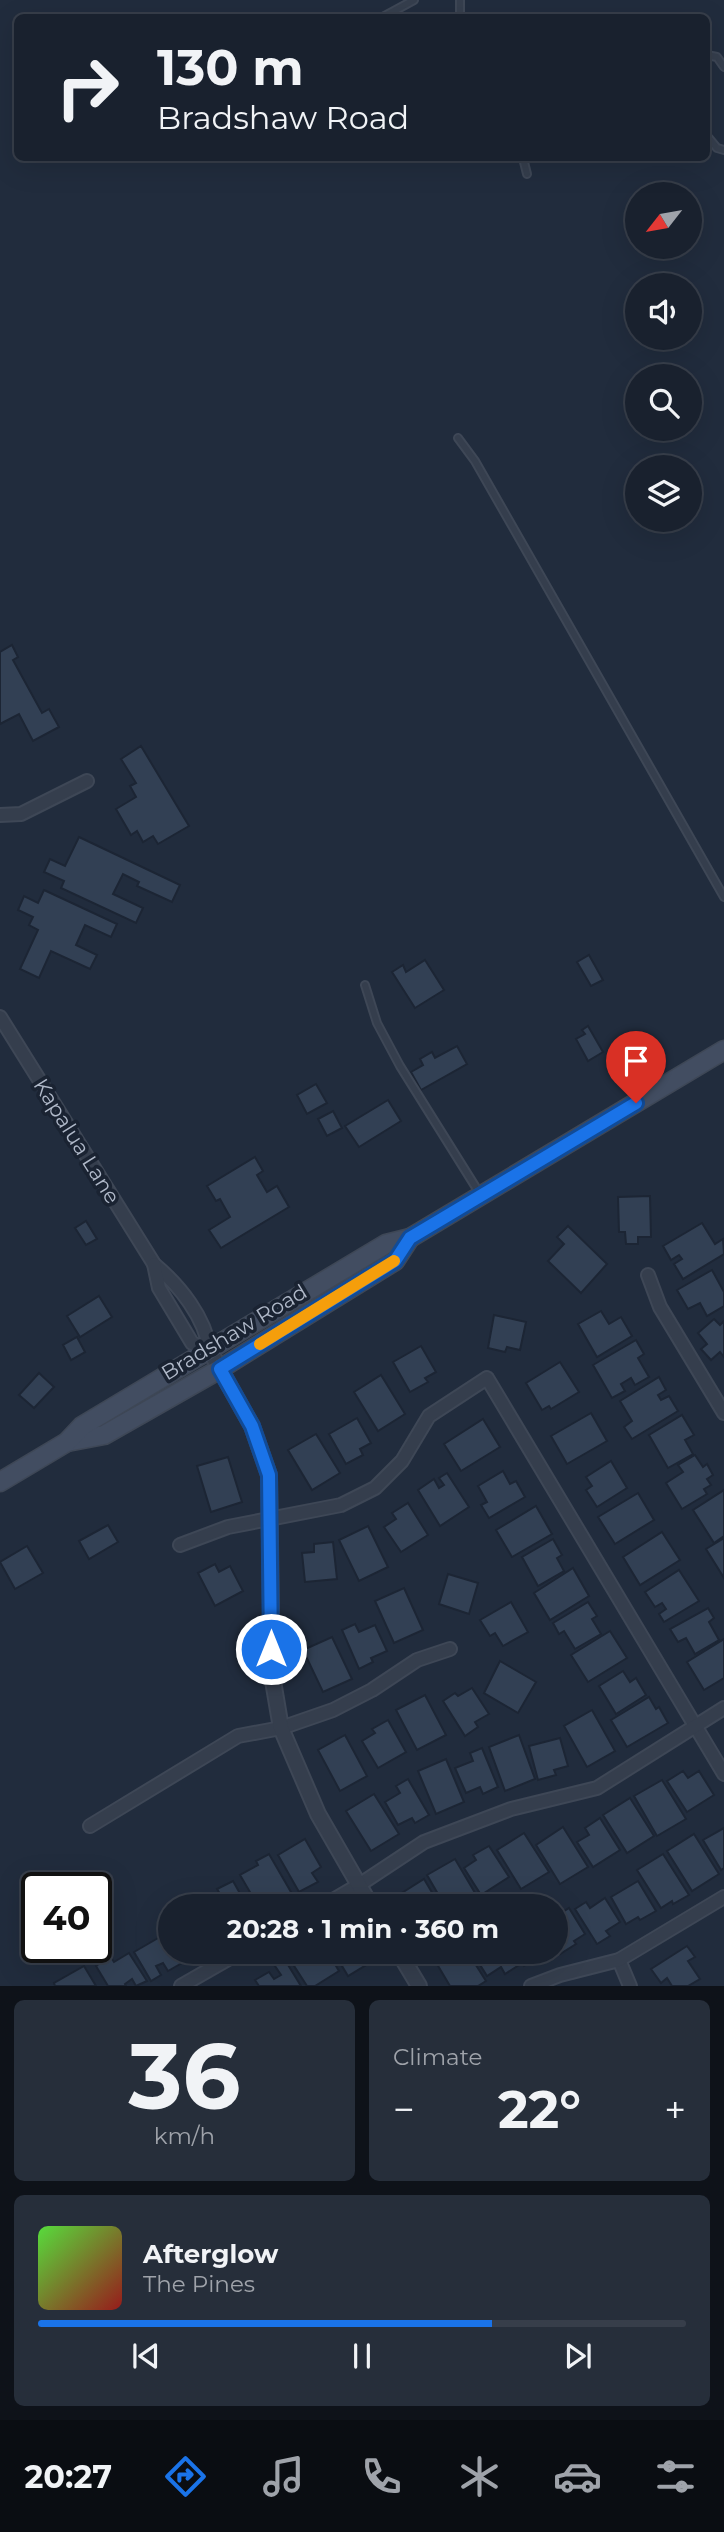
<!DOCTYPE html>
<html lang="en">
<head>
<meta charset="utf-8">
<style>
	body { margin:0; font-family:Montserrat,sans-serif; background:#262e3a; color:#f1f3f6; height:100vh; display:flex; flex-direction:column; font-size:26px; white-space:nowrap }
	* { box-sizing:border-box; margin:0 }
	p { font-size:23px; color:#9fa3aa }
	.icon { flex:none; width:38px; height:38px; fill:none; stroke:currentColor; stroke-width:2; stroke-linecap:round; stroke-linejoin:round }
	.map { position:relative; height:1986px; overflow:hidden }
	.sheet { display:flex; flex-direction:column; gap:14px; padding:14px; background:#0e1219; flex:1 }
	.sheet>* { flex:none }
	.hud { position:absolute; left:14px; top:14px; width:696px; height:147px; border-radius:10px; box-shadow:0 7px 28px #0002,0 0 0 2px #373e4a; background:#19212e; color:#f1f3f6; overflow:hidden }
	.needle { width:46px; rotate:239deg }
	.controls { position:absolute; left:625px; top:182px; display:grid; gap:14px }
	.controls a { display:grid; place-items:center; width:77px; height:77px; border-radius:50%; background:#19212e; box-shadow:0 7px 28px #0002,0 0 0 2px #373e4a; font-size:35px }
	.speed { position:absolute; left:21px; top:1872px; display:flex; gap:14px; font-size:35px; font-weight:700; text-align:center }
	.speed>* { display:grid; place-content:center; width:91px; height:91px; border-radius:50%; background:#19212e; box-shadow:0 7px 28px #0002,0 0 0 2px #373e4a; line-height:1 }
	.speed .limit { border:4px solid #111; border-radius:10px; background:#fff; color:#111 }
	.pin { position:absolute; display:grid; place-items:center; width:60px; height:60px; color:#fff; margin:-72px -30px; border-radius:50% 50% 50% 0; rotate:-45deg; box-shadow:0 0 7px #0007 }
	.pin .icon { rotate:45deg }
	.me { position:absolute; width:77px; margin:-38px; rotate:0deg; stroke-linejoin:round; filter:drop-shadow(0 0 5px #0008) }
	.turn { display:flex; align-items:center; gap:24px; height:147px; padding:0 28px; font-size:32px }
	.turn .icon { width:91px; height:91px; stroke-width:2.5 }
	.turn b { display:block; font-size:49px; line-height:60px }
	.big { font-size:52px; font-weight:700; line-height:1.1 }
	.sheet .tile { flex:1; display:flex; flex-direction:column; justify-content:center; gap:10px; min-width:0; padding:0 24px; border-radius:10px; background:#262e3a }
	.sheet .dial { align-items:center; gap:0 }
	.dial b { font-size:91px; line-height:1 }
	.song { display:flex; align-items:center; gap:21px }
	.cover { width:84px; height:84px; border-radius:10px; background:linear-gradient(135deg,hsl(110 70% 55%),hsl(0 70% 35%)) }
	.played { height:7px; border-radius:4px; background:linear-gradient(90deg,#1a73e8 70%,#373e4a 70%) }
	.keys { display:flex; justify-content:space-around; direction:ltr }
	.heat { display:flex; justify-content:space-between; align-items:center; font-size:38px; direction:ltr }
	.sheet .tiles { flex:1; display:grid; gap:14px; grid-template-columns:1fr 1fr }
	.tile:last-child { grid-column:span 2 }
	.trip { position:absolute; left:158px; top:1894px; width:410px; height:70px; border-radius:35px; background:#19212e; box-shadow:0 7px 28px #0002,0 0 0 2px #373e4a; font-weight:700; line-height:70px; text-align:center }
	.dock { display:flex; height:112px; justify-content:space-around; align-items:center; background:#0a0d12; color:#9fa3aa }
	.dock .icon { width:49px; height:49px }
	.dock .on { color:#1a73e8 }
	.dock b { font-size:32px; color:#f1f3f6 }
	.map>svg:first-child { display:block }
	.building { fill:#324054; stroke:#1c2534; stroke-width:2 }
	.lines { fill:none; stroke-linecap:round; stroke-linejoin:round }
	.service-casing { stroke:#3e4756; stroke-width:10 }
	.minor-casing { stroke:#3e4756; stroke-width:16 }
	.tertiary-casing { stroke:#3e4756; stroke-width:18 }
	.secondary-casing { stroke:#3e4756; stroke-width:21 }
	.service { stroke:#353e4d; stroke-width:6 }
	.minor { stroke:#353e4d; stroke-width:12 }
	.tertiary { stroke:#353e4d; stroke-width:14 }
	.secondary { stroke:#424d61; stroke-width:18 }
	.route-casing { stroke:#114b97; stroke-width:18 }
	.route { stroke:#1a73e8; stroke-width:12 }
	.slow { stroke:#f59e0b; stroke-width:12 }
	.labels { text-anchor:middle; dominant-baseline:central; stroke-width:7; stroke-linejoin:round; paint-order:stroke }
	.street-label { font-size:21px; fill:#b0b9c9; stroke:#1a2332 }
</style>
</head>
<body>
<div class="map">
<svg width="724" height="1986" viewBox="0 0 724 1986">
	<rect width="100%" height="100%" fill="#212c3d"/>
	<!-- building -->
	<g class="building">
		<path d="M12,645l6,12 -5,3 29,53 7,-4 10,18 -26,14 -14,-27 -19,10v-72z"/>
		<path d="M141,746l48,80 -31,18 -5,-8 -10,6 -6,-11 -6,4 -15,-26 20,-12 -6,-11 6,-3 -15,-24z"/>
		<path d="M79,837l101,48 -8,17 -35,-16 2,-4 -16,-8 -10,20 30,14 -7,15 -75,-35 3,-7 -20,-9 6,-13 15,7z"/>
		<path d="M44,890l73,34 -6,13 -26,-12 -9,20 21,10 -7,14 -39,-18 -12,27 -19,-9 18,-39 -9,-5 4,-8 -15,-7 6,-14 14,7z"/>
		<path d="M589,955l14,25 -12,6 -14,-24z"/>
		<path d="M425,960l19,30 -29,18 -23,-36 11,-7 3,7z"/>
		<path d="M588,1026l15,26 -15,9 -12,-22 9,-5 -3,-4z"/>
		<path d="M457,1046l10,18 -46,26 -10,-18 12,-7 -3,-6 12,-7 3,6z"/>
		<path d="M316,1084l11,19 -20,11 -10,-19z"/>
		<path d="M388,1100l13,21 -42,26 -14,-21z"/>
		<path d="M333,1111l9,17 -15,8 -9,-17z"/>
		<path d="M255,1157l8,14 -6,4 10,17 10,-6 12,21 -68,41 -12,-18 21,-13 -10,-18 -4,2 -9,-15z"/>
		<path d="M650,1196l1,41h-13v7h-12l-1,-12h-6l-1,-35z"/>
		<path d="M86,1221l11,18 -11,6 -11,-17z"/>
		<path d="M702,1223l13,21 8,-5 1,15 -41,25 -9,-15 8,-5 -3,-4 -8,5 -8,-14z"/>
		<path d="M568,1226l39,38 -26,29 -33,-32 16,-17 -7,-7z"/>
		<path d="M712,1270l12,22v14l-17,10 -7,-13 -12,6 -11,-19z"/>
		<path d="M99,1296l13,21 -32,20 -13,-21z"/>
		<path d="M601,1311l8,13 12,-7 11,19 -35,21 -19,-33z"/>
		<path d="M494,1315l32,7 -6,28 -13,-3 -2,5 -17,-4z"/>
		<path d="M714,1319l6,6 4,-4v36l-4,-5 -9,8 -10,-11 6,-5 -9,-11z"/>
		<path d="M77,1337l8,15 -14,8 -8,-15z"/>
		<path d="M636,1340l8,14 -6,4 11,19 -14,8 -4,-7 -10,6 4,7 -13,7 -19,-33z"/>
		<path d="M421,1346l15,26 -11,6 3,4 -18,10 -17,-30z"/>
		<path d="M560,1362l19,30 -28,17 -2,-3 -7,4 -16,-27z"/>
		<path d="M39,1373l15,14 -20,21 -15,-13z"/>
		<path d="M381,1375l24,39 -27,17 -24,-39z"/>
		<path d="M659,1377l7,13 -8,5 3,5 8,-4 9,15 -46,28 -8,-12 8,-6 -12,-20z"/>
		<path d="M591,1413l16,28 -40,23 -16,-28z"/>
		<path d="M682,1415l12,20 -9,5 8,14 -25,14 -19,-33z"/>
		<path d="M357,1418l14,25 -11,6 3,6 -17,9 -17,-30z"/>
		<path d="M483,1419l17,28 -39,24 -17,-27z"/>
		<path d="M316,1434l24,39 -28,17 -24,-40z"/>
		<path d="M695,1455l8,12 4,-3 6,11 -6,4 4,6 -7,4 3,5 -25,15 -16,-26 17,-11 -5,-7z"/>
		<path d="M228,1457l14,45 -31,10 -14,-46z"/>
		<path d="M611,1461l16,27 -30,19 -11,-17 6,-4 -6,-9z"/>
		<path d="M503,1471l7,13 6,-3 9,16 -36,21 -8,-13 6,-3 -9,-16z"/>
		<path d="M447,1473l22,34 -29,19 -22,-36 16,-11 5,9 5,-3 -5,-7z"/>
		<path d="M724,1490v46l-10,7 -21,-33z"/>
		<path d="M638,1493l16,27 -39,24 -17,-27z"/>
		<path d="M408,1503l20,32 -27,17 -17,-25 12,-8 -4,-6z"/>
		<path d="M536,1506l16,28 -40,23 -16,-27z"/>
		<path d="M108,1525l10,17 -29,17 -10,-18z"/>
		<path d="M368,1526l20,41 -29,14 -20,-41z"/>
		<path d="M662,1532l18,28 -40,25 -17,-28z"/>
		<path d="M724,1538v40l-18,-29z"/>
		<path d="M553,1539l9,16 -5,3 7,13 -26,15 -16,-29z"/>
		<path d="M333,1542l4,37 -32,3 -3,-29 12,-1v-8z"/>
		<path d="M27,1546l16,27 -28,16 -15,-27z"/>
		<path d="M215,1564l4,8 11,-6 13,25 -28,15 -17,-33z"/>
		<path d="M573,1568l16,28 -39,24 -16,-27z"/>
		<path d="M679,1570l20,31 -35,21 -5,-8 7,-5 -4,-6 -7,4 -10,-15z"/>
		<path d="M448,1574l30,9 -9,31 -30,-10z"/>
		<path d="M404,1588l19,42 -29,13 -19,-42z"/>
		<path d="M511,1602l17,30 -25,14 -8,-13 -5,3 -10,-16z"/>
		<path d="M588,1602l9,14 -5,3 9,15 -26,15 -11,-18 -5,3 -6,-11z"/>
		<path d="M708,1608l6,10 -5,4 10,18 -24,14 -9,-16 -8,4 -8,-13z"/>
		<path d="M355,1624l4,8 16,-7 12,26 -16,7 2,4 -14,7 -17,-39z"/>
		<path d="M610,1631l17,27 -39,24 -17,-27z"/>
		<path d="M332,1637l20,42 -29,13 -20,-42z"/>
		<path d="M724,1639v39l-20,12 -17,-28z"/>
		<path d="M500,1661l36,21 -18,31 -34,-20z"/>
		<path d="M623,1671l7,11 6,-4 10,17 -30,19 -17,-28z"/>
		<path d="M472,1688l17,26 -14,8 3,5 -13,9 -22,-35 12,-8 3,3z"/>
		<path d="M425,1695l21,40 -29,15 -21,-40z"/>
		<path d="M649,1697l7,12 3,-2 9,16 -41,24 -16,-27z"/>
		<path d="M592,1710l23,41 -28,16 -23,-41z"/>
		<path d="M388,1720l18,32 -28,16 -16,-27 13,-8 -3,-4z"/>
		<path d="M345,1735l22,41 -27,15 -22,-41z"/>
		<path d="M519,1735l16,44 -30,12 -16,-44z"/>
		<path d="M560,1738l8,28 -14,4 2,5 -18,5 -9,-34z"/>
		<path d="M482,1748l16,39 -15,7 -3,-7 -14,6 -11,-25 18,-7 -3,-8z"/>
		<path d="M446,1759l18,43 -28,12 -18,-43z"/>
		<path d="M683,1771l5,7 11,-7 15,24 -27,17 -20,-31z"/>
		<path d="M408,1779l21,36 -14,8 -3,-5 -14,7 -13,-23 15,-9 -4,-7z"/>
		<path d="M662,1780l24,39 -29,17 -23,-40z"/>
		<path d="M374,1794l25,40 -28,17 -25,-40z"/>
		<path d="M630,1798l24,38 -27,17 -24,-38z"/>
		<path d="M600,1818l20,32 -27,17 -16,-25 12,-7 -4,-7z"/>
		<path d="M563,1827l25,40 -28,17 -24,-39z"/>
		<path d="M724,1828v40l-3,2 -18,-30z"/>
		<path d="M524,1833l25,39 -28,17 -24,-39z"/>
		<path d="M694,1834l25,40 -27,17 -25,-40z"/>
		<path d="M305,1839l16,28 -9,6 6,9 -19,10 -21,-37z"/>
		<path d="M489,1846l20,31 -28,18 -17,-27 12,-8 -3,-5z"/>
		<path d="M269,1854l26,45 -11,7h-3l-3,-5 -9,5h-11l-18,-31 18,-10 -2,-4z"/>
		<path d="M663,1854l26,41 -16,9 -1,-3 -11,7 -24,-38z"/>
		<path d="M455,1859l23,39 -13,8h-20l-18,-31z"/>
		<path d="M424,1879l16,27h-37l-6,-10z"/>
		<path d="M233,1881l14,25h-36l12,-7 -6,-10z"/>
		<path d="M638,1881l18,30 -16,9 -2,-3 -12,7 -15,-27z"/>
		<path d="M605,1898l15,24 -14,9 4,5 -13,8 -22,-35 11,-7 4,6z"/>
		<path d="M569,1908l16,26 -11,7 2,3 -16,10 -5,-8v-29z"/>
		<path d="M165,1934l5,8v9h5l7,12 -14,8 -5,-8 -7,3 5,9 -10,6 -17,-29z"/>
		<path d="M687,1946l8,11 -7,4 12,18 -12,7h-16l-5,-8 -6,5 -10,-14z"/>
		<path d="M308,1951h19l12,20 -24,15h-8l-18,-28 9,-6 6,9 7,-5z"/>
		<path d="M333,1951h42v1l-7,4 3,6 -23,14z"/>
		<path d="M447,1951h20l19,30 -8,5h-28l-16,-27z"/>
		<path d="M510,1951l9,14 -14,9 -4,-7 -14,9 -15,-24z"/>
		<path d="M515,1951h34l-25,15z"/>
		<path d="M129,1953l18,28 -11,5 -4,-7 -7,5 1,2h-18l-12,-20 14,-10 4,6z"/>
		<path d="M285,1960l16,26h-42l-4,-6 14,-8 5,7 7,-4 -6,-9z"/>
		<path d="M84,1966l12,20h-41l-1,-3z"/>
	</g>
	<g class="lines">
		<defs>
			<g id="service">
				<path d="M460,0v18"/>
				<path d="M381,18l33,-18"/>
				<path d="M707,55l10,2 7,10"/>
				<path d="M707,136l10,12 7,2"/>
				<path d="M523,158l4,16"/>
				<path d="M458,438l17,23 249,436"/>
				<path d="M365,985l12,38 23,43 80,128"/>
			</g>
			<g id="minor">
				<path d="M0,815l21,-1 66,-33"/>
				<path d="M0,1017l154,247c26,22 51,53 56,87"/>
				<path d="M154,1264l5,24 33,55 18,8"/>
				<path d="M648,1275l12,32 64,106"/>
				<path d="M180,1545l48,-18 113,-22 34,-17 27,-27 27,-45 58,-38 237,396"/>
				<path d="M90,1826l148,-90 43,-8 52,-18 39,-20 45,-30 33,-11"/>
				<path d="M323,1906l36,-21 65,-43 87,-33 86,-21 127,-80"/>
				<path d="M619,1960l11,26"/>
				<path d="M181,1986l61,-35"/>
				<path d="M531,1986l29,-11 59,-15 105,-63"/>
			</g>
			<g id="tertiary">
				<path d="M210,1351l42,75 17,49 3,200 9,53 37,86 53,92"/>
				<path d="M398,1951l21,35"/>
			</g>
			<g id="secondary">
				<path d="M67,1442l37,-7 116,-66 175,-108 15,-23"/>
				<path d="M0,1482l67,-40 15,-16 304,-182 24,-6 314,-188"/>
			</g>
		</defs>
		<!-- service casing -->
		<use href="#service" class="service-casing"/>
		<!-- minor casing -->
		<use href="#minor" class="minor-casing"/>
		<!-- tertiary casing -->
		<use href="#tertiary" class="tertiary-casing"/>
		<!-- secondary casing -->
		<use href="#secondary" class="secondary-casing"/>
		<!-- service -->
		<use href="#service" class="service"/>
		<!-- minor -->
		<use href="#minor" class="minor"/>
		<!-- tertiary -->
		<use href="#tertiary" class="tertiary"/>
		<!-- secondary -->
		<use href="#secondary" class="secondary"/>
	</g>
	<g class="lines">
		<defs>
			<path id="route" d="M271,1649l-2,-174 -17,-49 -32,-57 175,-108 15,-23 226,-135"/>
		</defs>
		<!-- route casing -->
		<use href="#route" class="route-casing"/>
		<!-- route -->
		<use href="#route" class="route"/>
		<!-- slow -->
		<path class="slow" d="M260,1344l134,-83"/>
	</g>
	<g class="labels">
		<!-- street labels -->
		<g class="street-label">
			<text transform="translate(77 1141) rotate(58)">Kapalua Lane</text>
			<text transform="translate(234 1332) rotate(-31)">Bradshaw Road</text>
		</g>
	</g>
</svg>
<div class="controls">
<a><svg class="needle" viewBox="-14 -14 28 28"><path d="M0-13l5 13h-10z" fill="#e53935"/><path d="M0 13l5-13h-10z" fill="#9fa3aa"/></svg></a>
<a><svg class="icon" aria-label="sound" viewBox="0 0 24 24"><path d="M4 9h4l5-4v14l-5-4H4zM17 9q2 3 0 6"/></svg></a>
<a><svg class="icon" aria-label="search" viewBox="0 0 24 24"><circle cx="10" cy="10" r="6"/><path d="M15 15l6 6"/></svg></a>
<a><svg class="icon" aria-label="layers" viewBox="0 0 24 24"><path d="M12 4l9 5-9 5-9-5zM3 14l9 5 9-5"/></svg></a>
</div>
<div class="speed"><div class="limit">40</div></div>
<div class="pin" style="left:636px;top:1103px;background:#d93025"><svg class="icon" aria-label="arrive" viewBox="0 0 24 24"><path d="M6 21V4h12l-3 4 3 4H6"/></svg></div>
<svg class="me" style="left:271px;top:1649px" viewBox="-20 -20 40 40"><circle r="17" fill="#1a73e8" stroke="#fff" stroke-width="3"/><path d="M0-11L8 9 0 5-8 9z" fill="#fff"/></svg>
<div class="trip">20:28 · 1 min · 360 m</div>
<div class="hud">
<div class="turn"><svg class="icon" aria-label="right" viewBox="0 0 24 24"><path d="M7 20v-9h11M14 6l5 5-5 5"/></svg><div><b>130 m</b>Bradshaw Road</div></div>
</div>
</div>
<section class="sheet">
<div class="tiles">
<div class="tile dial"><b>36</b><p>km/h</p></div>
<div class="tile"><p>Climate</p>
<div class="heat"><a>−</a><b class="big">22°</b><a>+</a></div>
</div>
<div class="tile">
<div class="song"><i class="cover"></i><div><b>Afterglow</b><p>The Pines</p></div></div>
<div class="played"></div>
<div class="keys"><svg class="icon" aria-label="previous" viewBox="0 0 24 24"><path d="M18 5L8 12l10 7zM5 5v14"/></svg><svg class="icon" aria-label="pause" viewBox="0 0 24 24"><path d="M8 5v14M16 5v14"/></svg><svg class="icon" aria-label="next" viewBox="0 0 24 24"><path d="M6 5l10 7-10 7zM19 5v14"/></svg></div>
</div>
</div>
</section>
<nav class="dock">
<b>20:27</b>
<svg class="icon on" aria-label="directions" viewBox="0 0 24 24"><path d="M12 3l9 9-9 9-9-9zM9 14v-3h6M13 9l2 2-2 2"/></svg>
<svg class="icon" aria-label="music" viewBox="0 0 24 24"><path d="M9 18V5l10-2v13"/><circle cx="6" cy="18" r="3"/><circle cx="16" cy="16" r="3"/></svg>
<svg class="icon" aria-label="phone" viewBox="0 0 24 24"><path d="M5 4h4l2 5-3 2q2 4 5 5l2-3 5 2v4C11 20 4 13 5 4z"/></svg>
<svg class="icon" aria-label="climate" viewBox="0 0 24 24"><path d="M12 3v18M4 7l16 10M4 17L20 7"/></svg>
<svg class="icon" aria-label="car" viewBox="0 0 24 24"><path d="M5 17H2v-5l4-1 3-4h7l3 4 3 1v5h-3M9 17h6M6 11h13"/><circle cx="7" cy="17" r="2"/><circle cx="17" cy="17" r="2"/></svg>
<svg class="icon" aria-label="filters" viewBox="0 0 24 24"><path d="M4 7h16M4 17h16"/><circle cx="9" cy="7" r="2"/><circle cx="15" cy="17" r="2"/></svg>
</nav>
</body>
</html>
